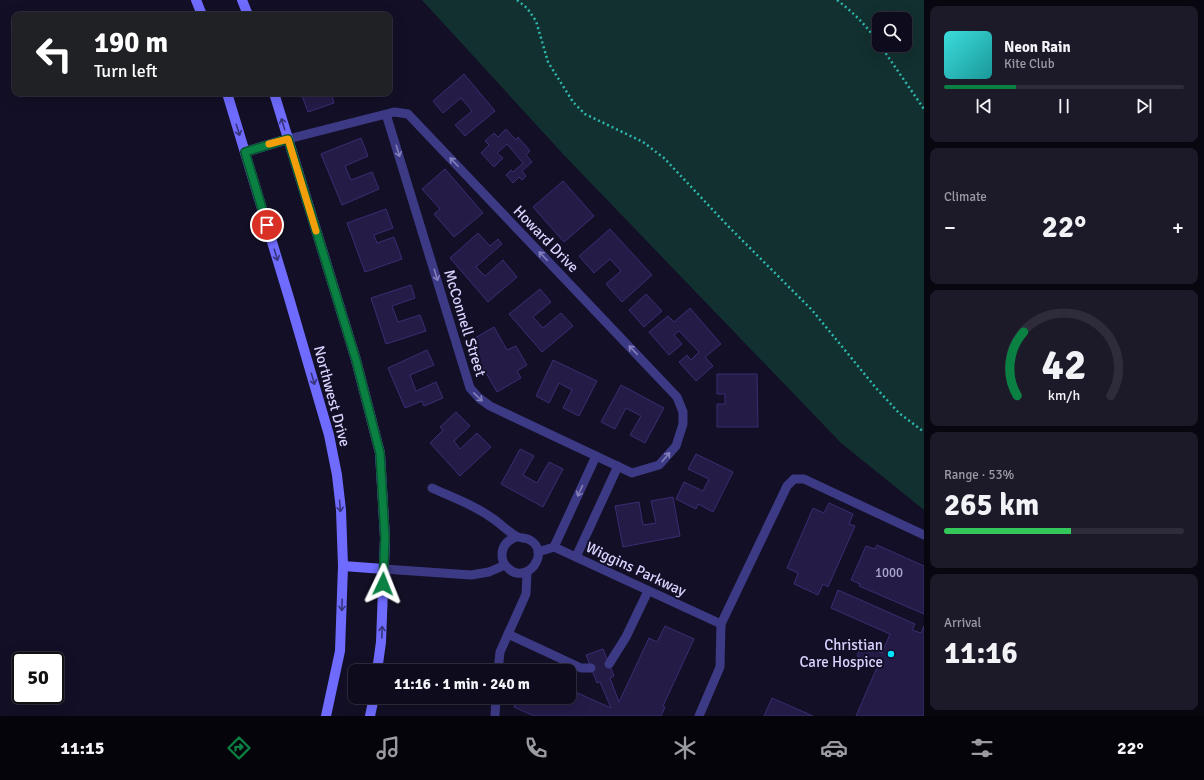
<!DOCTYPE html>
<html lang="en">
<head>
<meta charset="utf-8">
<style>
	body { margin:0; font-family:Signika,sans-serif; background:#1c1929; color:#f1f3f6; height:100vh; display:flex; flex-direction:column; font-size:15px; white-space:nowrap }
	* { box-sizing:border-box; margin:0 }
	p { font-size:13px; color:#9b9ba3 }
	.icon { flex:none; width:22px; height:22px; fill:none; stroke:currentColor; stroke-width:2; stroke-linecap:round; stroke-linejoin:round }
	.map { position:relative; flex:1; overflow:hidden }
	.side { display:flex; flex-direction:column; gap:6px; padding:6px; background:#08060f; width:280px }
	.side>* { flex:none }
	.banner { position:absolute; left:12px; top:12px; width:380px; height:84px; border-radius:8px; box-shadow:0 4px 16px #0002,0 0 0 1px #2e2b3b; background:#202124; color:#fff; overflow:hidden }
	.controls { position:absolute; left:872px; top:12px; display:grid; gap:8px }
	.controls a { display:grid; place-items:center; width:40px; height:40px; border-radius:8px; background:#0e0b1c; box-shadow:0 4px 16px #0002,0 0 0 1px #2e2b3b; font-size:20px }
	.speed { position:absolute; left:12px; top:652px; display:flex; gap:8px; font-size:20px; font-weight:700; text-align:center }
	.speed>* { display:grid; place-content:center; width:52px; height:52px; border-radius:50%; background:#0e0b1c; box-shadow:0 4px 16px #0002,0 0 0 1px #2e2b3b; line-height:1 }
	.speed .limit { border:2px solid #111; border-radius:6px; background:#fff; color:#111 }
	.pin { position:absolute; display:grid; place-items:center; width:34px; height:34px; color:#fff; margin:-17px; border:2px solid #fff; border-radius:50%; box-shadow:0 1px 4px #0007 }
	.me { position:absolute; width:44px; margin:-22px; rotate:2deg; stroke-linejoin:round; filter:drop-shadow(0 0 3px #0008) }
	.turn { display:flex; align-items:center; gap:14px; height:84px; padding:0 16px; font-size:18px }
	.turn .icon { width:52px; height:52px; stroke-width:2.5 }
	.turn b { display:block; font-size:28px; line-height:34px }
	.big { font-size:30px; font-weight:700; line-height:1.1 }
	.side .card { flex:1; display:flex; flex-direction:column; justify-content:center; gap:6px; min-width:0; padding:0 14px; border-radius:8px; background:#1c1929 }
	.side .dial { align-items:center; gap:0 }
	.dial svg { height:104px; overflow:visible; fill:none; stroke:#2e2b3b; stroke-width:7; stroke-linecap:round; text-anchor:middle }
	.dial text { fill:#f1f3f6; stroke:none }
	.song { display:flex; align-items:center; gap:12px }
	.cover { width:48px; height:48px; border-radius:6px; background:linear-gradient(135deg,hsl(180 70% 55%),hsl(180 70% 35%)) }
	.played { height:4px; border-radius:2px; background:linear-gradient(90deg,#0b8043 30%,#2e2b3b 30%) }
	.keys { display:flex; justify-content:space-around; direction:ltr }
	.heat { display:flex; justify-content:space-between; align-items:center; font-size:22px; direction:ltr }
	.charge { height:6px; border-radius:3px; background:linear-gradient(90deg,#34c759 53%,#2e2b3b 0) }
	.trip { position:absolute; left:348px; top:664px; width:228px; height:40px; border-radius:8px; background:#0e0b1c; box-shadow:0 4px 16px #0002,0 0 0 1px #2e2b3b; font-weight:700; line-height:40px; text-align:center }
	.menu { display:flex; height:64px; justify-content:space-around; align-items:center; background:#06040b; color:#9b9ba3 }
	.menu .icon { width:28px; height:28px }
	.menu .on { color:#0b8043 }
	.menu b { font-size:18px; color:#f1f3f6 }
	main { display:flex; flex:1; min-height:0 }
	.map>svg:first-child { display:block }
	.green { fill:#12302f; fill-rule:evenodd }
	.building { fill:#241b47; stroke:#3b2d73 }
	.lines { fill:none; stroke-linecap:round; stroke-linejoin:round }
	.path { stroke:#2fb8b0; stroke-width:2.5; stroke-dasharray:2 3; stroke-linecap:butt }
	.service { stroke:#3d3a85; stroke-width:9 }
	.secondary { stroke:#6f6bff; stroke-width:10 }
	.oneway { stroke:#38347d }
	.oneway2 { stroke:#837fbc }
	.route-casing { stroke:#07532c; stroke-width:10 }
	.route { stroke:#0b8043; stroke-width:7 }
	.slow { stroke:#f59e0b; stroke-width:7 }
	.poi-dot { fill:#00e5ff; stroke:#130f26; stroke-width:1.5 }
	.labels { text-anchor:middle; dominant-baseline:central; stroke-width:4; stroke-linejoin:round; paint-order:stroke }
	.number-label { font-size:13px; fill:#aca6d1 }
	.street-label { font-size:15px; fill:#d9d4ff; stroke:#130f26 }
	.poi-label { font-size:15px; fill:#d9d4ff; stroke:#130f26; text-anchor:end }
</style>
</head>
<body>
<main>
<div class="map">
<svg width="924" height="716" viewBox="0 0 924 716">
	<rect width="100%" height="100%" fill="#130f26"/>
	<!-- green -->
	<path class="green" d="M422,0h502v510l-83,-67 -278,-289zM879,19h26v26h-26z"/>
	<!-- building -->
	<g class="building">
		<path d="M464,74l31,37 -30,25 -10,-11 17,-14 -11,-13 -18,15 -10,-12z"/>
		<path d="M301,93h30l3,10 -26,9z"/>
		<path d="M506,129l10,11 2,-3 12,14 -4,4 6,7 -10,9 4,5 -4,4 -3,-3 -6,6 -7,-8 5,-5 2,2 10,-9 -16,-19 -10,9 6,5 -9,9 -13,-14 8,-8 -4,-4 9,-8 4,4z"/>
		<path d="M361,138l7,18 -23,10 6,14 21,-8 7,17 -37,16 -21,-51z"/>
		<path d="M445,169l38,44 -29,24 -20,-23 6,-5 -18,-20z"/>
		<path d="M563,181l31,35 -30,26 -31,-35z"/>
		<path d="M386,209l7,19 -19,7 3,8 17,-6 8,22 -37,13 -18,-49z"/>
		<path d="M610,229l42,46 -30,27 -16,-18 15,-13 -11,-12 -16,14 -15,-17z"/>
		<path d="M478,233l12,13 8,-7 4,5 -26,23 9,9 18,-16 14,17 -29,25 -38,-44z"/>
		<path d="M411,285l4,13 -23,8 6,16 22,-7 6,16 -40,13 -15,-46z"/>
		<path d="M540,289l11,13 -18,15 10,11 18,-15 12,13 -31,26 -33,-38z"/>
		<path d="M646,294l16,17 -18,16 -15,-17z"/>
		<path d="M690,308l31,36 -16,13 8,9 -17,15 -17,-19 8,-7 4,5 8,-8 -20,-21 -5,4 8,9 -13,11 -20,-23 19,-16 6,6z"/>
		<path d="M494,327l13,23 9,-4 11,19 -10,6 4,7 -24,14 -29,-50z"/>
		<path d="M427,350l7,15 -24,10 6,16 20,-9 7,16 -19,8 -2,-5 -17,7 -17,-40z"/>
		<path d="M553,360l44,21 -18,35 -16,-8 9,-18 -13,-7 -10,20 -13,-7z"/>
		<path d="M717,374h40l1,53h-41v-23h8v-10h-8z"/>
		<path d="M621,385l43,23 -19,35 -15,-8 11,-19 -15,-8 -11,21 -14,-7z"/>
		<path d="M456,412l14,14 -16,15 6,8 17,-16 14,14 -31,29 -30,-33 13,-13 -3,-3z"/>
		<path d="M520,449l14,7 -11,19 14,8 12,-21 14,7 -20,38 -42,-23z"/>
		<path d="M696,454l37,18 -20,40 -15,-8 -2,5 -20,-10 8,-17 19,9 6,-12 -21,-10z"/>
		<path d="M673,497l7,39 -57,11 -8,-41 24,-4 4,23 13,-2 -5,-22z"/>
		<path d="M829,503l24,11 -4,10 6,2 -27,61 -5,-3 -5,11 -24,-11 4,-11 -11,-5 26,-60 11,5z"/>
		<path d="M877,545l47,21v48l-65,-28 1,-2 -9,-4 15,-34 9,3z"/>
		<path d="M838,590l77,34 -3,6 9,3 3,-7v90h-68l22,-51 -21,-9 5,-12 20,9 8,-19 -59,-26z"/>
		<path d="M665,626l29,13 -31,67 2,1 -4,9h-127l-20,-9 4,-10h51v-8l42,19 -11,-26 -3,1 -11,-28 17,-6 11,27 -4,2 9,24 30,-64 8,4z"/>
		<path d="M772,698l41,18h-49z"/>
	</g>
	<g class="lines">
		<!-- path -->
		<g class="path">
			<path d="M517,0l10,8 9,13 12,41 25,40 12,12 58,28 21,16 64,68 84,84 64,78 23,25 25,19"/>
			<path d="M837,0c17,13 30,26 42,44"/>
			<path d="M880,45l44,64"/>
		</g>
		<!-- service -->
		<g class="service">
			<path d="M288,139l106,-27 14,2 269,283 6,15v12l-7,22 -17,19 -27,8 -142,-67 -11,-8 -9,-10 -84,-274"/>
			<path d="M432,488c19,9 40,16 57,28 9,5 20,17 27,20 4,3 9,1 14,4 22,13 -4,46 -22,28 -4,-3 -6,-8 -6,-13 0,-10 6,-15 14,-18"/>
			<path d="M554,547l42,-91"/>
			<path d="M538,552l16,-5 167,77"/>
			<path d="M576,557l42,-91"/>
			<path d="M384,569l87,6 18,-3 16,-7"/>
			<path d="M508,634l73,34h10"/>
			<path d="M609,664l17,-27 22,-46"/>
			<path d="M498,671l2,-19 26,-58 1,-22"/>
			<path d="M495,716l1,-19"/>
			<path d="M699,716l21,-49 1,-43 66,-138 7,-7h10l120,56"/>
		</g>
		<!-- secondary -->
		<g class="secondary">
			<path d="M196,0l6,15"/>
			<path d="M242,0l6,15"/>
			<path d="M227,93l62,205 40,137 8,40 4,35 2,56 -3,85 -14,65"/>
			<path d="M274,93l82,267 24,93 5,85 -4,104 -4,29"/>
			<path d="M245,152l43,-13"/>
			<path d="M343,566l41,3"/>
			<path d="M370,716l4,-19"/>
		</g>
	</g>
	<!-- one-way arrows -->
	<defs><path id="oneway-shaft" d="M-6 0H5M1.5-3L5.5 0L1.5 3" fill="none" stroke-width="1.6" stroke-linecap="round" stroke-linejoin="round"/></defs>
	<g class="oneway">
		<use href="#oneway-shaft" transform="translate(283 124) rotate(-107)"/>
		<use href="#oneway-shaft" transform="translate(238 130) rotate(73)"/>
		<use href="#oneway-shaft" transform="translate(276 255) rotate(73)"/>
		<use href="#oneway-shaft" transform="translate(313 379) rotate(74)"/>
		<use href="#oneway-shaft" transform="translate(340 506) rotate(85)"/>
		<use href="#oneway-shaft" transform="translate(342 605) rotate(92)"/>
		<use href="#oneway-shaft" transform="translate(382 632) rotate(-88)"/>
	</g>
	<g class="oneway2">
		<use href="#oneway-shaft" transform="translate(398 151) rotate(73)"/>
		<use href="#oneway-shaft" transform="translate(454 162) rotate(-134)"/>
		<use href="#oneway-shaft" transform="translate(543 256) rotate(-134)"/>
		<use href="#oneway-shaft" transform="translate(436 275) rotate(73)"/>
		<use href="#oneway-shaft" transform="translate(633 350) rotate(-134)"/>
		<use href="#oneway-shaft" transform="translate(478 397) rotate(44)"/>
		<use href="#oneway-shaft" transform="translate(666 457) rotate(-50)"/>
		<use href="#oneway-shaft" transform="translate(580 491) rotate(115)"/>
	</g>
	<g class="lines">
		<defs>
			<path id="route" d="M267,225l-22,-73 43,-13 68,221 24,93 5,85 -2,46"/>
		</defs>
		<!-- route casing -->
		<use href="#route" class="route-casing"/>
		<!-- route -->
		<use href="#route" class="route"/>
		<!-- slow -->
		<path class="slow" d="M269,144l19,-5 28,92"/>
	</g>
	<!-- markers -->
	<circle class="poi-dot" cx="891" cy="654" r="4"/>
	<g class="labels">
		<!-- number labels -->
		<g class="number-label">
			<text x="889" y="573">1000</text>
		</g>
		<!-- street labels -->
		<g class="street-label">
			<text transform="translate(546 239) rotate(46)">Howard Drive</text>
			<text transform="translate(465 323) rotate(73)">McConnell Street</text>
			<text transform="translate(332 396) rotate(75)">Northwest Drive</text>
			<text transform="translate(636 569) rotate(25)">Wiggins Parkway</text>
		</g>
		<!-- poi labels -->
		<g class="poi-label">
			<text x="883" y="645">Christian<tspan x="883" dy="17">Care Hospice</tspan></text>
		</g>
	</g>
</svg>
<div class="controls">
<a><svg class="icon" aria-label="search" viewBox="0 0 24 24"><circle cx="10" cy="10" r="6"/><path d="M15 15l6 6"/></svg></a>
</div>
<div class="speed"><div class="limit">50</div></div>
<div class="pin" style="left:267px;top:225px;background:#d93025"><svg class="icon" aria-label="arrive" viewBox="0 0 24 24"><path d="M6 21V4h12l-3 4 3 4H6"/></svg></div>
<svg class="me" style="left:383px;top:584px" viewBox="-20 -20 40 40"><path d="M0-17L14 15 0 8-14 15z" fill="#0b8043" stroke="#fff" stroke-width="4"/></svg>
<div class="trip">11:16 · 1 min · 240 m</div>
<div class="banner">
<div class="turn"><svg class="icon" aria-label="left" viewBox="0 0 24 24"><path d="M17 20v-9H6M10 6l-5 5 5 5"/></svg><div><b>190 m</b>Turn left</div></div>
</div>
</div>
<section class="side">
<div class="card">
<div class="song"><i class="cover"></i><div><b>Neon Rain</b><p>Kite Club</p></div></div>
<div class="played"></div>
<div class="keys"><svg class="icon" aria-label="previous" viewBox="0 0 24 24"><path d="M18 5L8 12l10 7zM5 5v14"/></svg><svg class="icon" aria-label="pause" viewBox="0 0 24 24"><path d="M8 5v14M16 5v14"/></svg><svg class="icon" aria-label="next" viewBox="0 0 24 24"><path d="M6 5l10 7-10 7zM19 5v14"/></svg></div>
</div>
<div class="card"><p>Climate</p>
<div class="heat"><a>−</a><b class="big">22°</b><a>+</a></div>
</div>
<div class="card dial"><svg viewBox="0 0 100 80">
<path d="M14 69A42 42 0 1 1 86 69"/>
<path d="M14 69A42 42 0 0 1 19 20" stroke="#0b8043"/>
<text x="50" y="56" font-size="32" font-weight="700">42</text>
<text x="50" y="72" font-size="11">km/h</text>
</svg></div>
<div class="card"><p>Range · 53%</p><b class="big">265 km</b><div class="charge"></div></div>
<div class="card"><p>Arrival</p><b class="big">11:16</b></div>
</section>
</main>
<nav class="menu">
<b>11:15</b>
<svg class="icon on" aria-label="directions" viewBox="0 0 24 24"><path d="M12 3l9 9-9 9-9-9zM9 14v-3h6M13 9l2 2-2 2"/></svg>
<svg class="icon" aria-label="music" viewBox="0 0 24 24"><path d="M9 18V5l10-2v13"/><circle cx="6" cy="18" r="3"/><circle cx="16" cy="16" r="3"/></svg>
<svg class="icon" aria-label="phone" viewBox="0 0 24 24"><path d="M5 4h4l2 5-3 2q2 4 5 5l2-3 5 2v4C11 20 4 13 5 4z"/></svg>
<svg class="icon" aria-label="climate" viewBox="0 0 24 24"><path d="M12 3v18M4 7l16 10M4 17L20 7"/></svg>
<svg class="icon" aria-label="car" viewBox="0 0 24 24"><path d="M5 17H2v-5l4-1 3-4h7l3 4 3 1v5h-3M9 17h6M6 11h13"/><circle cx="7" cy="17" r="2"/><circle cx="17" cy="17" r="2"/></svg>
<svg class="icon" aria-label="filters" viewBox="0 0 24 24"><path d="M4 7h16M4 17h16"/><circle cx="9" cy="7" r="2"/><circle cx="15" cy="17" r="2"/></svg>
<b>22°</b>
</nav>
</body>
</html>
